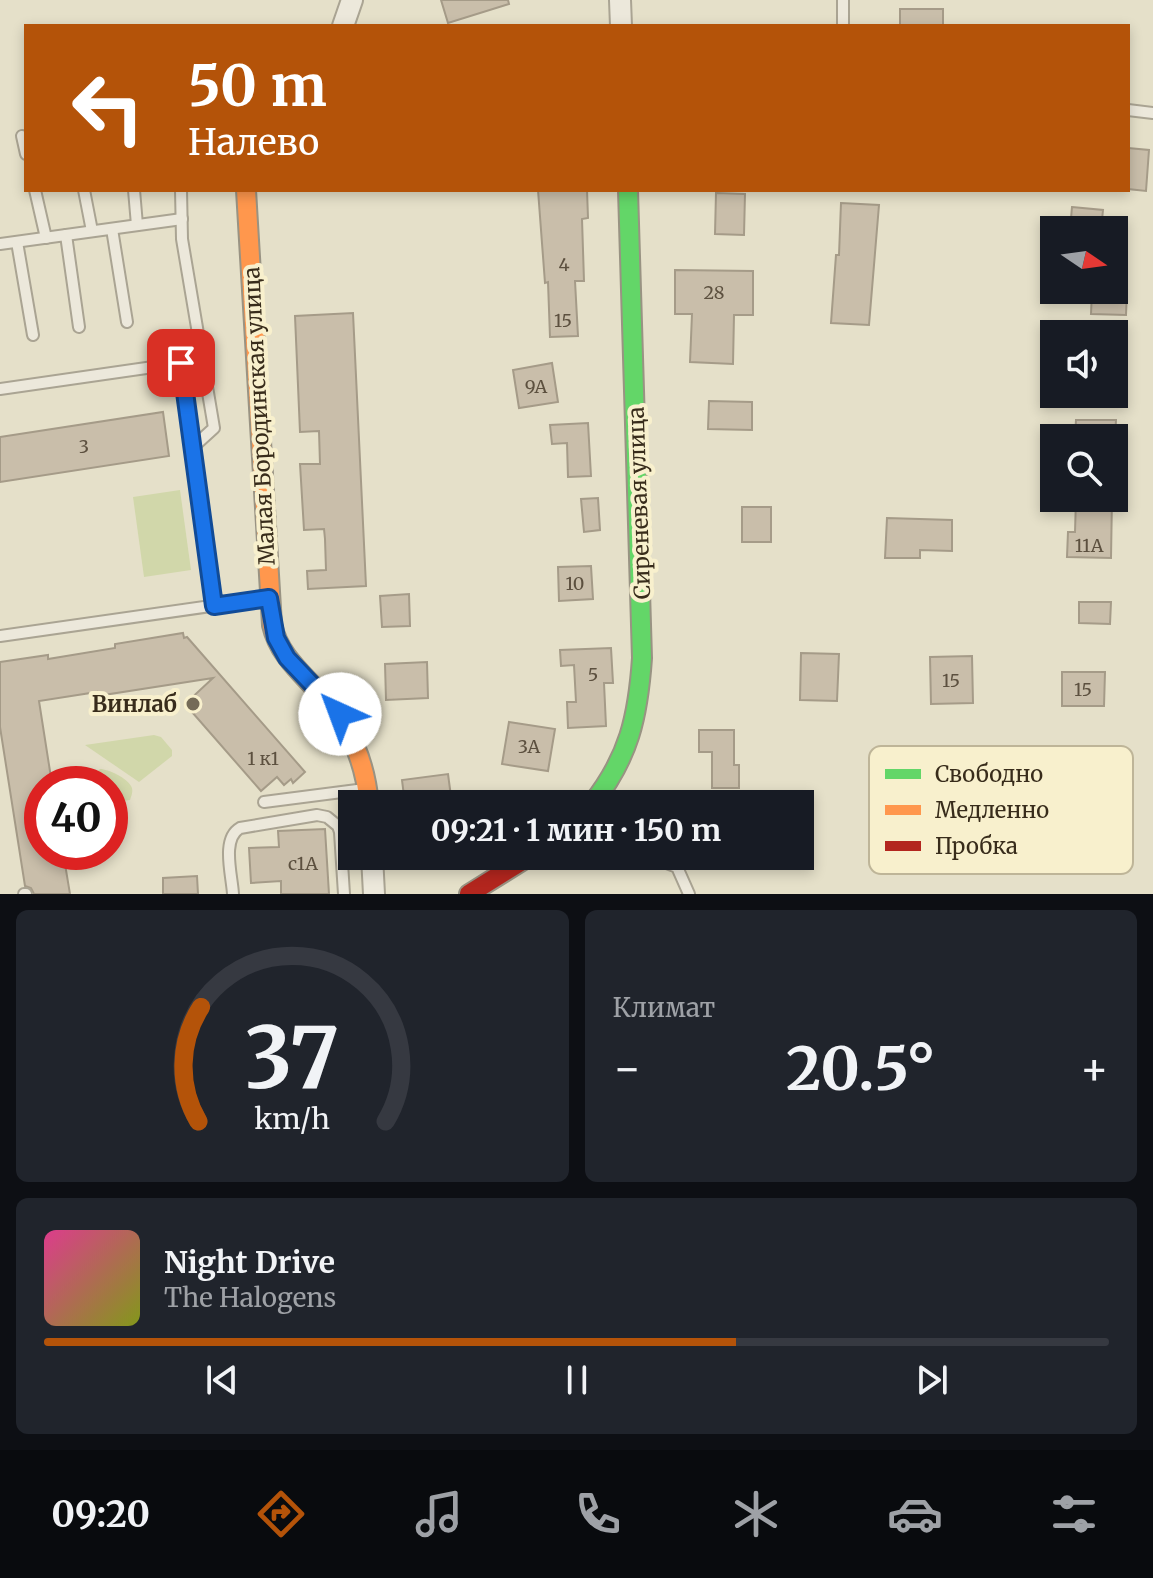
<!DOCTYPE html>
<html lang="ru">
<head>
<meta charset="utf-8">
<style>
	body { margin:0; font-family:Merriweather,serif; background:#20242c; color:#f1f3f6; height:100vh; display:flex; flex-direction:column; font-size:30px; white-space:nowrap }
	* { box-sizing:border-box; margin:0 }
	p { font-size:26px; color:#9ea1a6 }
	.icon { flex:none; width:44px; height:44px; fill:none; stroke:currentColor; stroke-width:2; stroke-linecap:round; stroke-linejoin:round }
	.map { position:relative; height:894px; overflow:hidden }
	.sheet { display:flex; flex-direction:column; gap:16px; padding:16px; background:#0d0f14; flex:1 }
	.sheet>* { flex:none }
	.guide { position:absolute; left:24px; top:24px; width:1106px; height:168px; border-radius:0px; box-shadow:0 4px 12px #0003; background:#b45309; color:#fff; overflow:hidden }
	.needle { width:52px; rotate:103deg }
	.fabs { position:absolute; left:1040px; top:216px; display:grid; gap:16px }
	.fabs a { display:grid; place-items:center; width:88px; height:88px; border-radius:0px; background:#171b24; box-shadow:0 4px 12px #0003; font-size:40px }
	.speed { position:absolute; left:24px; top:766px; display:flex; gap:16px; font-size:40px; font-weight:700; text-align:center }
	.speed>* { display:grid; place-content:center; width:104px; height:104px; border-radius:50%; background:#171b24; box-shadow:0 4px 12px #0003; line-height:1 }
	.speed .limit { border:12px solid #d22; background:#fff; color:#111 }
	.pin { position:absolute; display:grid; place-items:center; width:68px; height:68px; color:#fff; margin:-34px; border-radius:16px; box-shadow:0 4px 12px #0006 }
	.me { position:absolute; width:88px; margin:-44px; rotate:317deg; stroke-linejoin:round; filter:drop-shadow(0 0 6px #0008) }
	.turn { display:flex; align-items:center; gap:28px; height:168px; padding:0 32px; font-size:36px }
	.turn .icon { width:104px; height:104px; stroke-width:2.5 }
	.turn b { display:block; font-size:56px; line-height:68px }
	.big { font-size:60px; font-weight:700; line-height:1.1 }
	.sheet .widget { flex:1; display:flex; flex-direction:column; justify-content:center; gap:12px; min-width:0; padding:0 28px; border-radius:12px; background:#20242c }
	.sheet .dial { align-items:center; gap:0 }
	.dial svg { height:208px; overflow:visible; fill:none; stroke:#363941; stroke-width:7; stroke-linecap:round; text-anchor:middle }
	.dial text { fill:#f1f3f6; stroke:none }
	.song { display:flex; align-items:center; gap:24px }
	.cover { width:96px; height:96px; border-radius:12px; background:linear-gradient(135deg,hsl(330 70% 55%),hsl(70 70% 35%)) }
	.played { height:8px; border-radius:4px; background:linear-gradient(90deg,#b45309 65%,#363941 65%) }
	.keys { display:flex; justify-content:space-around; direction:ltr }
	.heat { display:flex; justify-content:space-between; align-items:center; font-size:44px; direction:ltr }
	.sheet .tiles { flex:1; display:grid; gap:16px; grid-template-columns:1fr 1fr }
	.widget:last-child { grid-column:span 2 }
	.trip { position:absolute; left:338px; top:790px; width:476px; height:80px; border-radius:0px; background:#171b24; box-shadow:0 4px 12px #0003; font-weight:700; line-height:80px; text-align:center }
	.menu { display:flex; height:128px; justify-content:space-around; align-items:center; background:#090b0e; color:#9ea1a6 }
	.menu .icon { width:56px; height:56px }
	.menu .selected { color:#b45309 }
	.menu b { font-size:36px; color:#f1f3f6 }
	.map>svg:first-child { display:block }
	.green { fill:#d1d7aa }
	.building { fill:#c9beaa; stroke:#a59b88; stroke-width:2 }
	.lines { fill:none; stroke-linecap:round; stroke-linejoin:round }
	.lane-casing { stroke:#aaa493; stroke-width:14 }
	.street-casing { stroke:#aaa493; stroke-width:24 }
	.fast-casing { stroke:#999383; stroke-width:22 }
	.slow-casing { stroke:#999383; stroke-width:22 }
	.jam-casing { stroke:#999383; stroke-width:22 }
	.lane { stroke:#ece8db; stroke-width:10 }
	.street { stroke:#ece8db; stroke-width:20 }
	.fast { stroke:#63d668; stroke-width:18 }
	.slow { stroke:#ff974d; stroke-width:18 }
	.jam { stroke:#b3261e; stroke-width:18 }
	.route-casing { stroke:#114b97; stroke-width:20 }
	.route { stroke:#1a73e8; stroke-width:14 }
	.poi-dot { fill:#756b58; stroke:#f8f0cd; stroke-width:3 }
	.labels { text-anchor:middle; dominant-baseline:central; stroke-width:8; stroke-linejoin:round; paint-order:stroke }
	.number-label { font-size:18px; fill:#5c503f }
	.street-label { font-size:22px; fill:#382c1b; stroke:#f8f0cd }
	.poi-label { font-size:22px; font-weight:bold; fill:#382c1b; stroke:#f8f0cd; text-anchor:end }
	.key { fill:#f8f0cd; stroke:#beb598; stroke-width:2 }
	.key-label { font-size:22px; fill:#382c1b }
</style>
</head>
<body>
<div class="map">
<svg width="1153" height="894" viewBox="0 0 1153 894">
	<rect width="100%" height="100%" fill="#e5e0c9"/>
	<!-- green -->
	<g class="green">
		<path d="M180,490l11,80 -47,7 -11,-80z"/>
		<path d="M154,735l7,2 11,13v6l-33,26 -54,-37z"/>
		<path d="M100,769c8,0 27,9 31,17 3,5 0,10 -1,14l-20,3v-19h-23l3,-7z"/>
	</g>
	<!-- building -->
	<g class="building">
		<path d="M441,0h67l1,4 -61,19z"/>
		<rect x="900" y="9" width="43" height="17"/>
		<path d="M1128,148l21,2 -3,41 -18,-2z"/>
		<path d="M538,190h49l1,28 -6,1 2,62h-9l3,55 -28,1 -2,-55 -3,1z"/>
		<path d="M716,193l29,1 -1,41 -29,-1z"/>
		<path d="M841,203l38,2 -10,120 -38,-2 5,-68h3z"/>
		<path d="M1072,207l31,3 -2,20h-31z"/>
		<path d="M675,270l78,1v44h-19l-1,49 -43,-2 2,-48h-17z"/>
		<path d="M1092,290h35l-1,25 -35,-1z"/>
		<path d="M353,313l13,273 -58,3 -1,-18 19,-1 -1,-31 -1,-10 -20,1 -4,-66h20l-1,-33 -19,1 -5,-116z"/>
		<path d="M552,363l6,39 -39,6 -6,-38z"/>
		<path d="M709,401l43,1v28l-44,-1z"/>
		<path d="M163,412l6,44 -169,26v-45z"/>
		<path d="M1076,420h40l-1,18h-40z"/>
		<path d="M588,423l3,53 -23,1 -1,-34 -15,1 -2,-19z"/>
		<path d="M598,498l2,32 -16,2 -3,-33z"/>
		<path d="M1076,498h36l-1,60 -44,-1 1,-25h7z"/>
		<rect x="742" y="507" width="29" height="35"/>
		<path d="M887,518l65,2v31l-32,-1v8h-35z"/>
		<path d="M591,566l2,33 -34,2 -1,-34z"/>
		<path d="M409,594l1,32 -28,1 -2,-31z"/>
		<path d="M1079,602h32l-1,22 -31,-1z"/>
		<path d="M183,633l1,5 3,-1 118,135 -12,11 -2,-4 -7,6 -7,-8 -16,14 -76,-87 28,-26 -116,18v-4l-58,9 13,83h-10v68h21l7,42h-36l-3,-6 -6,-2 -25,-159v-65l48,-7v4l67,-11v-4z"/>
		<path d="M611,648l2,35h-9l2,43 -38,2 -1,-26h9l-2,-37 -13,1 -1,-16z"/>
		<path d="M801,653l38,1 -2,47 -37,-1z"/>
		<path d="M972,656l1,47 -42,1 -1,-47z"/>
		<path d="M427,662l1,36 -42,2 -1,-36z"/>
		<path d="M1062,672h43l-1,34h-42z"/>
		<path d="M509,722l46,7 -7,42 -46,-7z"/>
		<path d="M699,730h35v35h5v23h-27v-36h-13z"/>
		<path d="M448,774l4,30h-47l-3,-24z"/>
		<path d="M325,829l4,65h-48v-13l-30,2 -2,-35 30,-1 -1,-16z"/>
		<path d="M197,876l1,18h-35v-16z"/>
	</g>
	<g class="lines">
		<defs>
			<g id="lane">
				<path d="M843,26v-26"/>
				<path d="M1128,110l25,3"/>
				<path d="M22,136l4,18"/>
				<path d="M35,190l11,48"/>
				<path d="M84,190l8,41"/>
				<path d="M134,190l3,35"/>
				<path d="M181,190l1,49 32,189 -22,20"/>
				<path d="M112,229l15,93"/>
				<path d="M66,235l13,92"/>
				<path d="M17,242l16,93"/>
				<path d="M0,244l182,-25"/>
				<path d="M0,389l181,-26 33,243"/>
				<path d="M0,636l267,-38"/>
				<path d="M264,802l101,-13"/>
				<path d="M532,861l124,-2 21,8 12,27"/>
				<path d="M24,894h2"/>
				<path d="M233,894c-1,-19 -12,-55 7,-66l77,-13 10,2 11,9 2,6 4,62"/>
			</g>
			<g id="street">
				<path d="M620,0l1,26"/>
				<path d="M343,26l9,-26"/>
				<path d="M372,856l2,38"/>
			</g>
			<path id="fast" d="M592,804c37,-47 46,-87 50,-146l-14,-468"/>
			<path id="slow" d="M246,190l26,435c7,31 31,49 50,71 29,33 43,65 47,108"/>
			<path id="jam" d="M469,894l61,-38"/>
		</defs>
		<!-- lane casing -->
		<use href="#lane" class="lane-casing"/>
		<!-- street casing -->
		<use href="#street" class="street-casing"/>
		<!-- fast casing -->
		<use href="#fast" class="fast-casing"/>
		<!-- slow casing -->
		<use href="#slow" class="slow-casing"/>
		<!-- jam casing -->
		<use href="#jam" class="jam-casing"/>
		<!-- lane -->
		<use href="#lane" class="lane"/>
		<!-- street -->
		<use href="#street" class="street"/>
		<!-- fast -->
		<use href="#fast" class="fast"/>
		<!-- slow -->
		<use href="#slow" class="slow"/>
		<!-- jam -->
		<use href="#jam" class="jam"/>
	</g>
	<g class="lines">
		<defs>
			<path id="route" d="M181,363l33,243 55,-8 7,40 11,20 53,56"/>
		</defs>
		<!-- route casing -->
		<use href="#route" class="route-casing"/>
		<!-- route -->
		<use href="#route" class="route"/>
	</g>
	<!-- markers -->
	<circle class="poi-dot" cx="193" cy="704" r="8"/>
	<g class="labels">
		<!-- number labels -->
		<g class="number-label">
			<text x="564" y="264">4</text>
			<text x="714" y="292">28</text>
			<text x="563" y="320">15</text>
			<text x="536" y="386">9А</text>
			<text x="84" y="446">3</text>
			<text x="1089" y="545">11А</text>
			<text x="575" y="583">10</text>
			<text x="593" y="674">5</text>
			<text x="951" y="680">15</text>
			<text x="1083" y="689">15</text>
			<text x="529" y="746">3А</text>
			<text x="263" y="758">1 к1</text>
			<text x="303" y="863">с1А</text>
		</g>
		<!-- street labels -->
		<g class="street-label">
			<text transform="translate(259 416) rotate(-93)">Малая Бородинская улица</text>
			<text transform="translate(639 503) rotate(-92)">Сиреневая улица</text>
		</g>
		<!-- poi labels -->
		<g class="poi-label">
			<text x="177" y="704">Винлаб</text>
		</g>
	</g>
	<!-- legend -->
	<rect x="869" y="746" width="264" height="128" rx="12" class="key"/>
	<rect x="885" y="769" width="36" height="10" fill="#63d668"/>
	<rect x="885" y="805" width="36" height="10" fill="#ff974d"/>
	<rect x="885" y="841" width="36" height="10" fill="#b3261e"/>
	<g class="key-label">
		<text x="935" y="782">Свободно</text>
		<text x="935" y="818">Медленно</text>
		<text x="935" y="854">Пробка</text>
	</g>
</svg>
<div class="fabs">
<a><svg class="needle" viewBox="-14 -14 28 28"><path d="M0-13l5 13h-10z" fill="#e53935"/><path d="M0 13l5-13h-10z" fill="#9ea1a6"/></svg></a>
<a><svg class="icon" aria-label="sound" viewBox="0 0 24 24"><path d="M4 9h4l5-4v14l-5-4H4zM17 9q2 3 0 6"/></svg></a>
<a><svg class="icon" aria-label="search" viewBox="0 0 24 24"><circle cx="10" cy="10" r="6"/><path d="M15 15l6 6"/></svg></a>
</div>
<div class="speed"><div class="limit">40</div></div>
<div class="pin" style="left:181px;top:363px;background:#d93025"><svg class="icon" aria-label="arrive" viewBox="0 0 24 24"><path d="M6 21V4h12l-3 4 3 4H6"/></svg></div>
<svg class="me" style="left:340px;top:714px" viewBox="-20 -20 40 40"><circle r="19" fill="#fff"/><path d="M0-13L10 11 0 6-10 11z" fill="#1a73e8"/></svg>
<div class="trip">09:21 · 1 мин · 150 m</div>
<div class="guide">
<div class="turn"><svg class="icon" aria-label="left" viewBox="0 0 24 24"><path d="M17 20v-9H6M10 6l-5 5 5 5"/></svg><div><b>50 m</b>Налево</div></div>
</div>
</div>
<section class="sheet">
<div class="tiles">
<div class="widget dial"><svg viewBox="0 0 100 80">
<path d="M14 69A42 42 0 1 1 86 69"/>
<path d="M14 69A42 42 0 0 1 15 25" stroke="#b45309"/>
<text x="50" y="56" font-size="32" font-weight="700">37</text>
<text x="50" y="72" font-size="11">km/h</text>
</svg></div>
<div class="widget"><p>Климат</p>
<div class="heat"><a>−</a><b class="big">20.5°</b><a>+</a></div>
</div>
<div class="widget">
<div class="song"><i class="cover"></i><div><b>Night Drive</b><p>The Halogens</p></div></div>
<div class="played"></div>
<div class="keys"><svg class="icon" aria-label="previous" viewBox="0 0 24 24"><path d="M18 5L8 12l10 7zM5 5v14"/></svg><svg class="icon" aria-label="pause" viewBox="0 0 24 24"><path d="M8 5v14M16 5v14"/></svg><svg class="icon" aria-label="next" viewBox="0 0 24 24"><path d="M6 5l10 7-10 7zM19 5v14"/></svg></div>
</div>
</div>
</section>
<nav class="menu">
<b>09:20</b>
<svg class="icon selected" aria-label="directions" viewBox="0 0 24 24"><path d="M12 3l9 9-9 9-9-9zM9 14v-3h6M13 9l2 2-2 2"/></svg>
<svg class="icon" aria-label="music" viewBox="0 0 24 24"><path d="M9 18V5l10-2v13"/><circle cx="6" cy="18" r="3"/><circle cx="16" cy="16" r="3"/></svg>
<svg class="icon" aria-label="phone" viewBox="0 0 24 24"><path d="M5 4h4l2 5-3 2q2 4 5 5l2-3 5 2v4C11 20 4 13 5 4z"/></svg>
<svg class="icon" aria-label="climate" viewBox="0 0 24 24"><path d="M12 3v18M4 7l16 10M4 17L20 7"/></svg>
<svg class="icon" aria-label="car" viewBox="0 0 24 24"><path d="M5 17H2v-5l4-1 3-4h7l3 4 3 1v5h-3M9 17h6M6 11h13"/><circle cx="7" cy="17" r="2"/><circle cx="17" cy="17" r="2"/></svg>
<svg class="icon" aria-label="filters" viewBox="0 0 24 24"><path d="M4 7h16M4 17h16"/><circle cx="9" cy="7" r="2"/><circle cx="15" cy="17" r="2"/></svg>
</nav>
</body>
</html>
